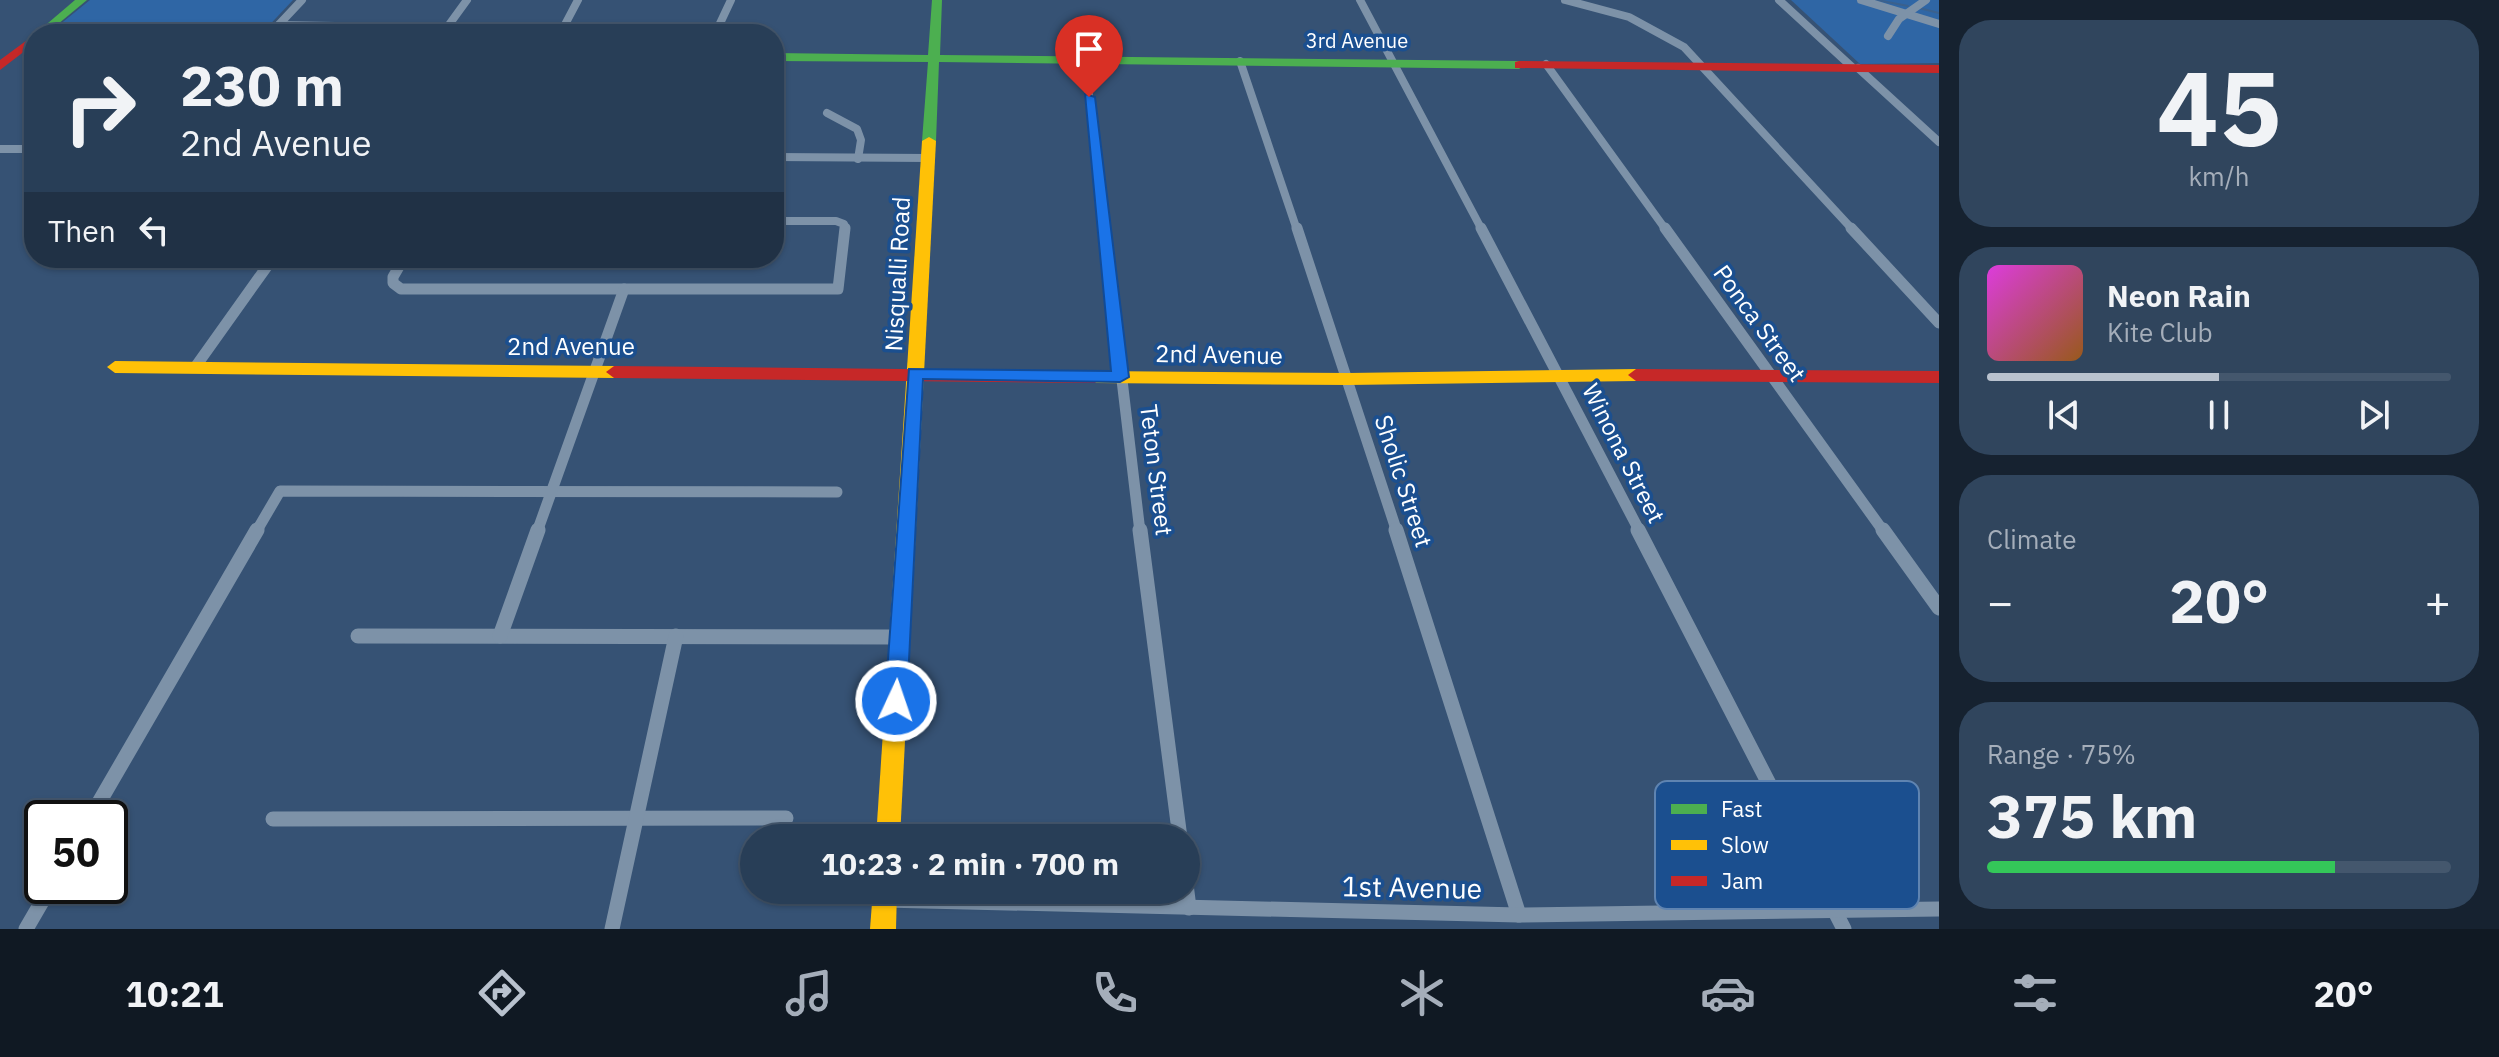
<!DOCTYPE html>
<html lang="en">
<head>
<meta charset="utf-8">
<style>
	body { margin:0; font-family:"IBM Plex Sans",sans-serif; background:#30455d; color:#f1f3f6; height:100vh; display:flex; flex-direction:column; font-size:30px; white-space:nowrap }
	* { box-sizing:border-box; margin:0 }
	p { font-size:26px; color:#a5aeba }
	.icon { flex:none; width:44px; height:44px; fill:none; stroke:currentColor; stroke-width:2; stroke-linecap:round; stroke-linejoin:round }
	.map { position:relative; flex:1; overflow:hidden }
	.drawer { display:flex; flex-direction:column; gap:20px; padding:20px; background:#162230; width:560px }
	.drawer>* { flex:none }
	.hud { position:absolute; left:24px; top:24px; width:760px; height:244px; border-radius:32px; box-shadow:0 2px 6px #0004,0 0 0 2px #44576d; background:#283e57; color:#f1f3f6; overflow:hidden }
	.speed { position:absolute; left:24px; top:800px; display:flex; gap:16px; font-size:40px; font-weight:700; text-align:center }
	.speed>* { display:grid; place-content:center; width:104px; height:104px; border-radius:50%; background:#283e57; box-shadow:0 2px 6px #0004,0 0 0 2px #44576d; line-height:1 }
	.speed .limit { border:4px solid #111; border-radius:12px; background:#fff; color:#111 }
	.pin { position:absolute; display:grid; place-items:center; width:68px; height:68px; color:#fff; margin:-82px -34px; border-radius:50% 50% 50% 0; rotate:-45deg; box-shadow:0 0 8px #0007 }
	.pin .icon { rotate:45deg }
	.me { position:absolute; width:88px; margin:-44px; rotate:3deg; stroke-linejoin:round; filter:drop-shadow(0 0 6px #0008) }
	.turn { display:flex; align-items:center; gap:28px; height:168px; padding:0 24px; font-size:36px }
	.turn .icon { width:104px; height:104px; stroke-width:2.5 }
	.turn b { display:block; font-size:56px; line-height:68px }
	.then { display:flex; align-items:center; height:76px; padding:0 24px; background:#0003; gap:16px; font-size:30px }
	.big { font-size:60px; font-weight:700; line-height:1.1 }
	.drawer .card { flex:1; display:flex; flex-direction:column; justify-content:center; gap:12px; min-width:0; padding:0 28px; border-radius:32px; background:#30455d }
	.drawer .dial { align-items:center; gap:0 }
	.dial b { font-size:104px; line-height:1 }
	.song { display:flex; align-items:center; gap:24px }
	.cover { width:96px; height:96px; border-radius:12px; background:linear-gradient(135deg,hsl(300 70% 55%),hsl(30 70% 35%)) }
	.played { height:8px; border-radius:4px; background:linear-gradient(90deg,#b9c2ce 50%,#44576d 50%) }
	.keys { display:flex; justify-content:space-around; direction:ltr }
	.heat { display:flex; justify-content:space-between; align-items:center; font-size:44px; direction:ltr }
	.charge { height:12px; border-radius:6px; background:linear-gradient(90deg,#34c759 75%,#44576d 0) }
	.trip { position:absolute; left:740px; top:824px; width:460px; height:80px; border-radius:40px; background:#283e57; box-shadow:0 2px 6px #0004,0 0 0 2px #44576d; font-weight:700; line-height:80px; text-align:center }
	.dock { display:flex; height:128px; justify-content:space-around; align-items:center; background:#101923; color:#a5aeba }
	.dock .icon { width:56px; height:56px }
	.dock .on { color:#b9c2ce }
	.dock b { font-size:36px; color:#f1f3f6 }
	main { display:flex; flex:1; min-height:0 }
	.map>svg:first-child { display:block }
	.green { fill:#2f66a5 }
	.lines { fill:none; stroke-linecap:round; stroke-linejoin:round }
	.stream { stroke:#3b618d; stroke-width:2 }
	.street-far2 { stroke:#7d92a8; stroke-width:8 }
	.street-far1 { stroke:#7d92a8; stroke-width:11 }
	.street { stroke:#7d92a8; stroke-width:15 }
	.fast { fill:#4caf50; fill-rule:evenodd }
	.slow { fill:#ffc107; fill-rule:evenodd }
	.jam { fill:#c62828; fill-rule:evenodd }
	.route { fill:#1a73e8; stroke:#114b97; stroke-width:2 }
	.labels { text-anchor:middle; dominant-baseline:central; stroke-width:7; stroke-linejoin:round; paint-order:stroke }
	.far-street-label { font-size:20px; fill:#fff; stroke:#1b4f8f }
	.street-label { font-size:24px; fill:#fff; stroke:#1b4f8f }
	.near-street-label { font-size:28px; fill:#fff; stroke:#1b4f8f }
	.key { fill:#1b4f8f; stroke:#5f84b1; stroke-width:2 }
	.key-label { font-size:22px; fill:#fff }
</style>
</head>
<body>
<main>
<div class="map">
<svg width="1939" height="929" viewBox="0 0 1939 929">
	<rect width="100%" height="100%" fill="#365274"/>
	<!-- green -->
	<g class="green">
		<path d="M90,0h203l-32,34h-213z"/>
		<path d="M1791,0h148v63l-79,1z"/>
	</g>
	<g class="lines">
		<!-- stream -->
		<g class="stream">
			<path d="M1877,0l31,6"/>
			<path d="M1919,8l20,5"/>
		</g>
		<!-- street-far2 -->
		<g class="street-far2">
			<path d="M1360,0l122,230"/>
			<path d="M1565,0l64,17 55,30 169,183"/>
			<path d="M1779,0l73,67"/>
			<path d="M1861,0l78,24"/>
			<path d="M279,25l168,3"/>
			<path d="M443,33l24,-33"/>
			<path d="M270,34l32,-34"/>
			<path d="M560,34l18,-34"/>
			<path d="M715,34l16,-34"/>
			<path d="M1888,36l11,-17 27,-19"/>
			<path d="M1085,60l19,170"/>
			<path d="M1240,61l57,169"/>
			<path d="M1546,64l120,166"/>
			<path d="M1858,68l81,74"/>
			<path d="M827,113l30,16 4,11 -3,19"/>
			<path d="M0,149h34"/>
			<path d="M774,157l154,1"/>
			<path d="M774,221h62l8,3 2,6"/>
		</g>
		<!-- street-far1 -->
		<g class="street-far1">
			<path d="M1104,228l36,304"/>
			<path d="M1297,228l100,304"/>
			<path d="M1481,228l159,304"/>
			<path d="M1665,228l219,304"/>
			<path d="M1851,228l88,95"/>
			<path d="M404,258l-11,19v6l8,6h437l7,-61"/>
			<path d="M196,366l77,-108"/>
			<path d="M256,532l24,-41 557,1"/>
			<path d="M537,532l87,-243"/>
		</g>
		<!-- street -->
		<g class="street">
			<path d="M1140,530l40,308"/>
			<path d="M1396,530l123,385"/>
			<path d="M1638,530l206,399"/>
			<path d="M1883,530l56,78"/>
			<path d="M358,636l542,1"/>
			<path d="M500,636l38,-106"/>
			<path d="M90,818l167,-288"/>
			<path d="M273,819l513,-1"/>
			<path d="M1186,884l3,24"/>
			<path d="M884,900l635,15 420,-6"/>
			<path d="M26,929l25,-43"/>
			<path d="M612,929l64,-293"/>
		</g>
		<!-- fast -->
		<g class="fast">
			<path d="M75,0h12l-41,34 -12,1z"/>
			<path d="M932,0h10l-2,55 579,6 6,4 -6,4 -580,-7 -3,79 -7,4 -7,-4 6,-79 -154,-1v-8l154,2z"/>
		</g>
		<!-- slow -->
		<g class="slow">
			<path d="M929,137l7,4 -36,697h-24l46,-697z"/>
			<path d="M115,361l499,5 8,6 -8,6 -499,-5 -8,-6z"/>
			<path d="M1636,369l8,6 -8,6 -288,4 -253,-2 -8,-6 8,-6 253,2z"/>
			<path d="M873,890h24l-1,39h-26z"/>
		</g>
		<!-- jam -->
		<g class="jam">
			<path d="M34,35v9l-34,26v-10z"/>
			<path d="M1519,61l420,4v8l-424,-5v-6z"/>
			<path d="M614,366l481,5 8,6 -8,6 -481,-5 -8,-6z"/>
			<path d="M1636,369l303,2v12l-303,-2 -8,-6z"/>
		</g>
	</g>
	<!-- route -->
	<path class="route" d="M1085,94l10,3 34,280 -9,5 -197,-3 -16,322 -3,6 -8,3 -8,-3 -3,-6 24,-332 202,2z"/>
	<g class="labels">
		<!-- far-street labels -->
		<g class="far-street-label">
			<text x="1357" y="40">3rd Avenue</text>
		</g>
		<!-- street labels -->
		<g class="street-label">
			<text transform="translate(897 274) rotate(-87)">Nisqualli Road</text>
			<text transform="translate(1760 323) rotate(54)">Ponca Street</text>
			<text x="571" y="346">2nd Avenue</text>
			<text transform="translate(1219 354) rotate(1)">2nd Avenue</text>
			<text transform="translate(1624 453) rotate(63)">Winona Street</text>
			<text transform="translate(1157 470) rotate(83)">Teton Street</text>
			<text transform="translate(1404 481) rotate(72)">Sholic Street</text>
		</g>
		<!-- near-street labels -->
		<g class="near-street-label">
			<text transform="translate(1412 887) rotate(1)">1st Avenue</text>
		</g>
	</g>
	<!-- legend -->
	<rect x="1655" y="781" width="264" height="128" rx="12" class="key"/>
	<rect x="1671" y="804" width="36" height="10" fill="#4caf50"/>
	<rect x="1671" y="840" width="36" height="10" fill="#ffc107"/>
	<rect x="1671" y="876" width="36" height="10" fill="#c62828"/>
	<g class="key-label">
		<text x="1721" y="817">Fast</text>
		<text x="1721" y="853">Slow</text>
		<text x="1721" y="889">Jam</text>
	</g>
</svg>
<div class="speed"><div class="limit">50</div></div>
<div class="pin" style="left:1089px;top:97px;background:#d93025"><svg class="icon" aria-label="arrive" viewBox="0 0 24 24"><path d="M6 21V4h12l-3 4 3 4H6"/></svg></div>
<svg class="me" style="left:896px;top:701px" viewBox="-20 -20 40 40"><circle r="17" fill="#1a73e8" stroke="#fff" stroke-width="3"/><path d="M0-11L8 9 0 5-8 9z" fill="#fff"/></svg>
<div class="trip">10:23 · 2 min · 700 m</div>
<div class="hud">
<div class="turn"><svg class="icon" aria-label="right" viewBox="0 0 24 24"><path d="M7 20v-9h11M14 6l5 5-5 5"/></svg><div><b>230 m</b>2nd Avenue</div></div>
<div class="then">Then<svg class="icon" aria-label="left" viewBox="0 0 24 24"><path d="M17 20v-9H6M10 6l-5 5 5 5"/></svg></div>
</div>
</div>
<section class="drawer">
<div class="card dial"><b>45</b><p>km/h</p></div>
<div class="card">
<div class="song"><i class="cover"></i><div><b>Neon Rain</b><p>Kite Club</p></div></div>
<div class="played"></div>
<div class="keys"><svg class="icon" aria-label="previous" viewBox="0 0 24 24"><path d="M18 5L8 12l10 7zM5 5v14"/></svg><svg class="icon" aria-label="pause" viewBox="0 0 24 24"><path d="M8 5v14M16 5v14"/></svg><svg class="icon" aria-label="next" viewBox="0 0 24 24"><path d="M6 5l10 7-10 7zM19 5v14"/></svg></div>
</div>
<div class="card"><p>Climate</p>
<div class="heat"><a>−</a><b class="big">20°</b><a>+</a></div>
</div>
<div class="card"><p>Range · 75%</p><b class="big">375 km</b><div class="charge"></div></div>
</section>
</main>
<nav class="dock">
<b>10:21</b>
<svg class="icon on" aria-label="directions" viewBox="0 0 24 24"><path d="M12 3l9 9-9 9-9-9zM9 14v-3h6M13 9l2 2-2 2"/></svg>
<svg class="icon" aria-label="music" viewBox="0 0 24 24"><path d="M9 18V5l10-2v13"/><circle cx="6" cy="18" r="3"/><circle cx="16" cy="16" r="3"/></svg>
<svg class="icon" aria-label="phone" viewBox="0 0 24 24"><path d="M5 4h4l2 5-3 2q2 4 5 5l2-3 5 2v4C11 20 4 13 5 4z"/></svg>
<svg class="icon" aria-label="climate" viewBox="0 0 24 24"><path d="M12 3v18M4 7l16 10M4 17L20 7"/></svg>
<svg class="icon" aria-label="car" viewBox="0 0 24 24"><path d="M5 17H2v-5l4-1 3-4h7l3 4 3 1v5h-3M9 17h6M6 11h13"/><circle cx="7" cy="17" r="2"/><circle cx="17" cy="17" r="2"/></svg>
<svg class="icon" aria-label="filters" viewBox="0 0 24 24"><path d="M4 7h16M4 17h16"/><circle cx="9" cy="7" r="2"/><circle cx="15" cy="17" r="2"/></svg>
<b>20°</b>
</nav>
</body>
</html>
